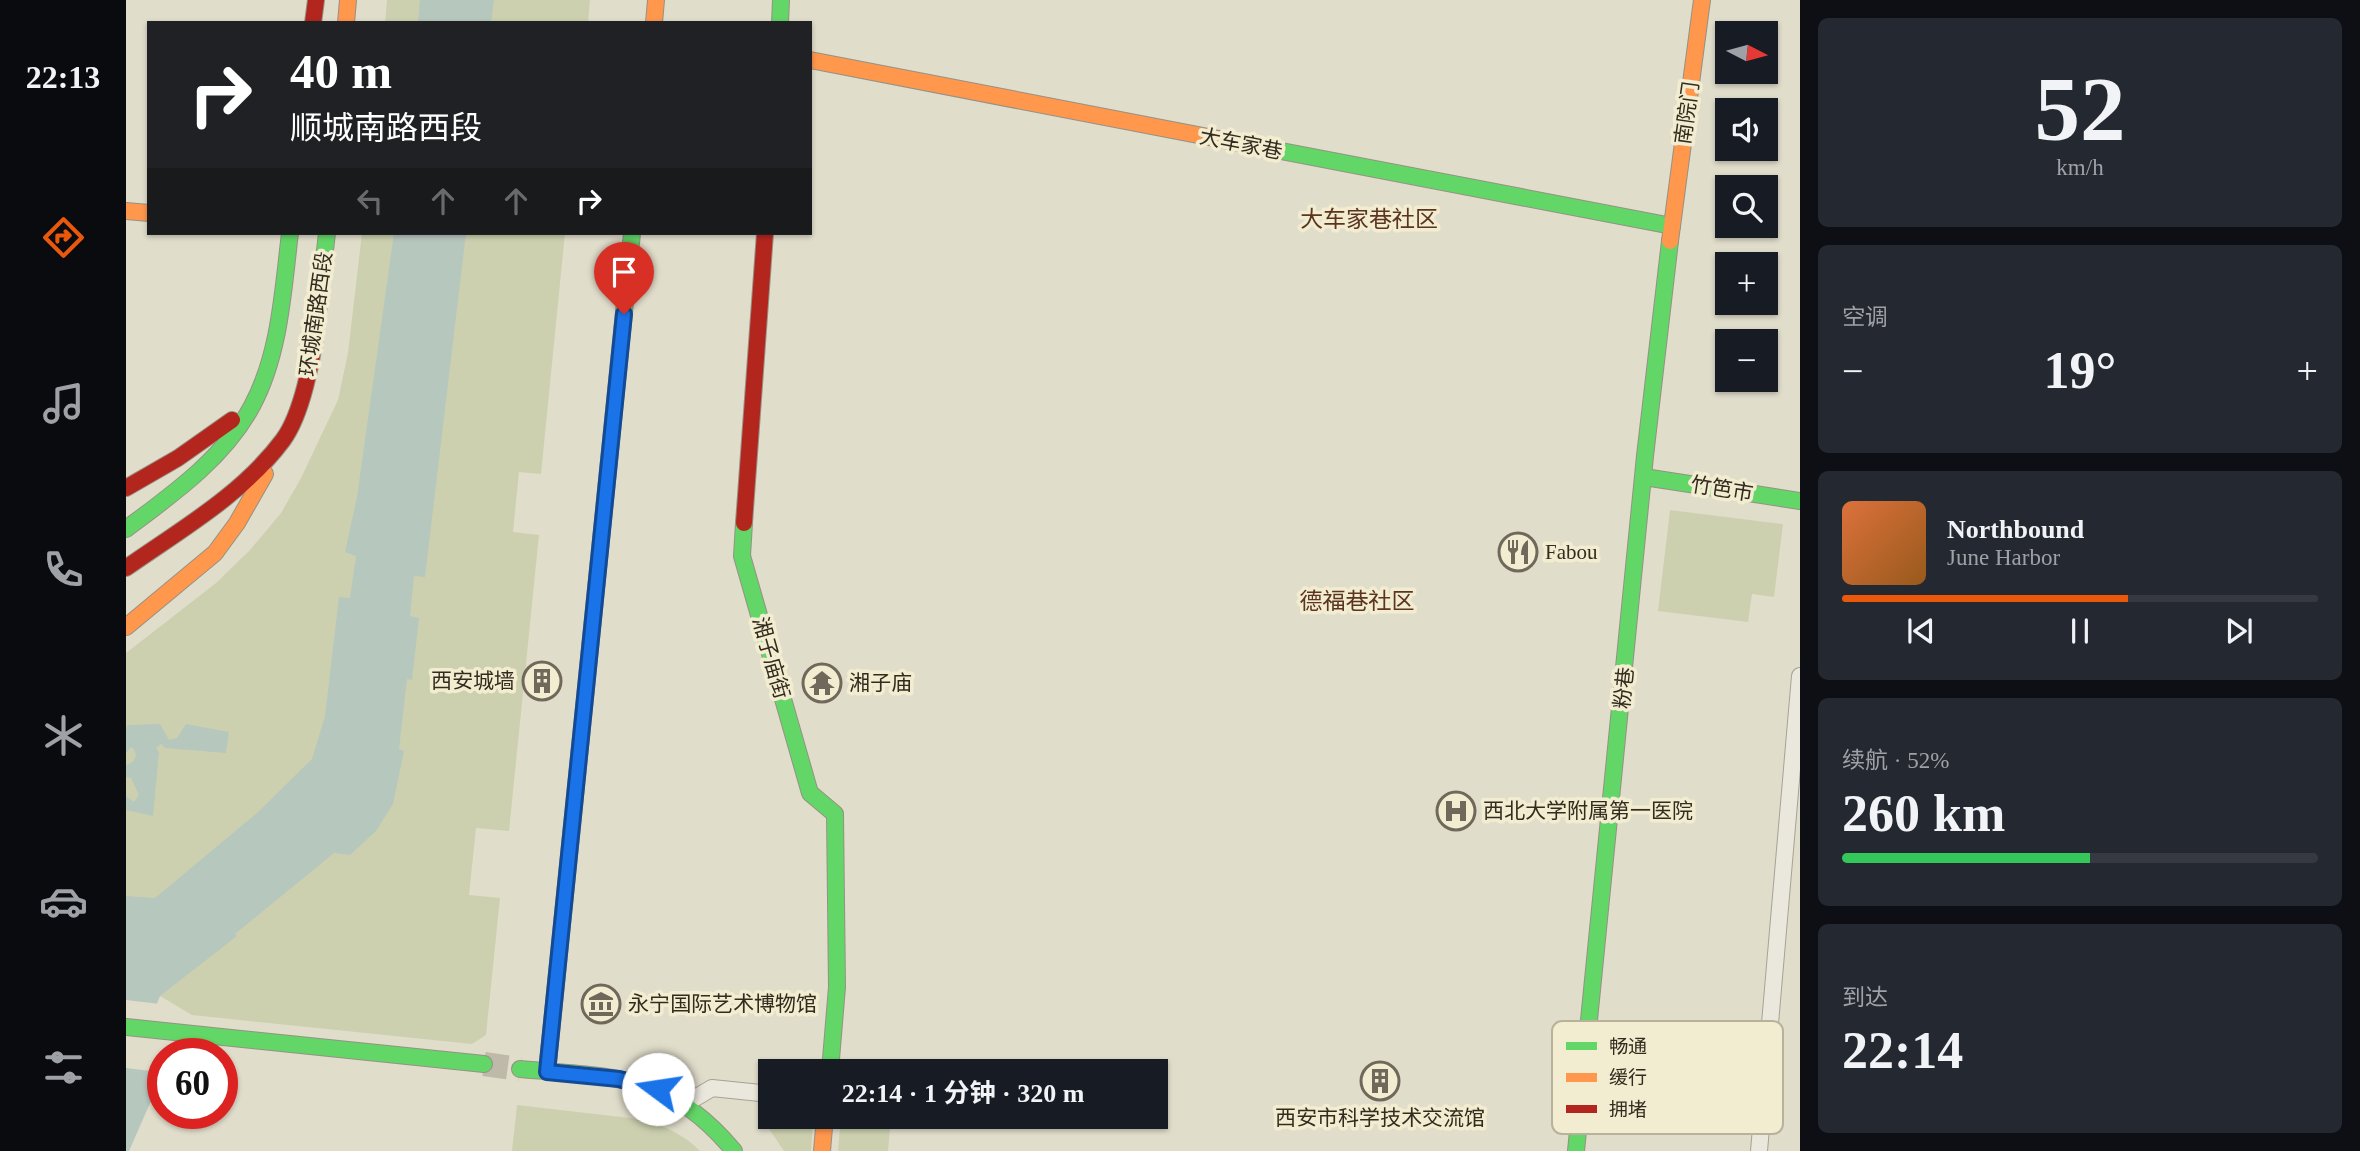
<!DOCTYPE html>
<html lang="zh">
<head>
<meta charset="utf-8">
<style>
	body { margin:0; font-family:"Times New Roman","Noto Sans SC",serif; background:#242831; color:#f1f3f6; height:100vh; display:flex; flex-direction:column; font-size:26px; white-space:nowrap }
	* { box-sizing:border-box; margin:0 }
	p { font-size:23px; color:#9ea1a6 }
	.icon { flex:none; width:38px; height:38px; fill:none; stroke:currentColor; stroke-width:2; stroke-linecap:round; stroke-linejoin:round }
	.map { position:relative; flex:1; overflow:hidden }
	.panel { display:flex; flex-direction:column; gap:18px; padding:18px; background:#0d0f14; width:560px }
	.panel>* { flex:none }
	.guide { position:absolute; left:21px; top:21px; width:665px; height:214px; border-radius:0px; box-shadow:0 2px 5px #0004; background:#202124; color:#fff; overflow:hidden }
	.needle { width:46px; rotate:96deg }
	.buttons { position:absolute; left:1589px; top:21px; display:grid; gap:14px }
	.buttons a { display:grid; place-items:center; width:63px; height:63px; border-radius:0px; background:#171b24; box-shadow:0 2px 5px #0004; font-size:35px }
	.speed { position:absolute; left:21px; top:1038px; display:flex; gap:14px; font-size:35px; font-weight:700; text-align:center }
	.speed>* { display:grid; place-content:center; width:91px; height:91px; border-radius:50%; background:#171b24; box-shadow:0 2px 5px #0004; line-height:1 }
	.speed .limit { border:10px solid #d22; background:#fff; color:#111 }
	.pin { position:absolute; display:grid; place-items:center; width:60px; height:60px; color:#fff; margin:-72px -30px; border-radius:50% 50% 50% 0; rotate:-45deg; box-shadow:0 0 7px #0007 }
	.pin .icon { rotate:45deg }
	.me { position:absolute; width:77px; margin:-38px; rotate:284deg; stroke-linejoin:round; filter:drop-shadow(0 0 5px #0008) }
	.turn { display:flex; align-items:center; gap:24px; height:147px; padding:0 28px; font-size:32px }
	.turn .icon { width:91px; height:91px; stroke-width:2.5 }
	.turn b { display:block; font-size:49px; line-height:60px }
	.lanes { display:flex; align-items:center; height:66px; padding:0 28px; background:#0003; justify-content:center; gap:35px; direction:ltr }
	.lanes .off { opacity:.35 }
	.big { font-size:52px; font-weight:700; line-height:1.1 }
	.panel .card { flex:1; display:flex; flex-direction:column; justify-content:center; gap:10px; min-width:0; padding:0 24px; border-radius:10px; background:#242831 }
	.panel .dial { align-items:center; gap:0 }
	.dial b { font-size:91px; line-height:1 }
	.song { display:flex; align-items:center; gap:21px }
	.cover { width:84px; height:84px; border-radius:10px; background:linear-gradient(135deg,hsl(20 70% 55%),hsl(30 70% 35%)) }
	.played { height:7px; border-radius:4px; background:linear-gradient(90deg,#ea580c 60%,#363941 60%) }
	.keys { display:flex; justify-content:space-around; direction:ltr }
	.heat { display:flex; justify-content:space-between; align-items:center; font-size:38px; direction:ltr }
	.charge { height:10px; border-radius:5px; background:linear-gradient(90deg,#34c759 52%,#363941 0) }
	.trip { position:absolute; left:632px; top:1059px; width:410px; height:70px; border-radius:0px; background:#171b24; box-shadow:0 2px 5px #0004; font-weight:700; line-height:70px; text-align:center }
	main { display:flex; flex:1; min-height:0 }
	.dock { display:flex; flex-direction:column; width:126px; justify-content:space-around; align-items:center; background:#090b0e; color:#9ea1a6 }
	.dock .icon { width:49px; height:49px }
	.dock .active { color:#ea580c }
	.dock b { font-size:32px; color:#f1f3f6 }
	.map>svg:first-child { display:block }
	.green { fill:#ccd0af }
	.water { fill:#b6c7be }
	.pier { fill:#e1ddcb }
	.lines { fill:none; stroke-linecap:round; stroke-linejoin:round }
	.primary-tunnel { stroke:#beb9a8; stroke-width:24; stroke-dasharray:24 12; stroke-linecap:butt }
	.street-casing { stroke:#a6a295; stroke-width:18 }
	.fast-casing { stroke:#959185; stroke-width:18 }
	.slow-casing { stroke:#959185; stroke-width:18 }
	.jam-casing { stroke:#959185; stroke-width:18 }
	.street { stroke:#eae7dc; stroke-width:16 }
	.fast { stroke:#63d668; stroke-width:16 }
	.slow { stroke:#ff974d; stroke-width:16 }
	.jam { stroke:#b3261e; stroke-width:16 }
	.route-casing { stroke:#114b97; stroke-width:18 }
	.route { stroke:#1a73e8; stroke-width:12 }
	.labels { text-anchor:middle; dominant-baseline:central; stroke-width:7; stroke-linejoin:round; paint-order:stroke }
	.street-label { font-size:21px; fill:#332b1e; stroke:#f2ecd1 }
	.poi-label { font-size:21px; fill:#332b1e; stroke:#f2ecd1; text-anchor:start }
	.neighbourhood-label { font-size:23px; fill:#5b3522; stroke:#f2ecd1 }
	.key { fill:#f2ecd1; stroke:#b9b29b; stroke-width:2 }
	.key-label { font-size:19px; fill:#332b1e }
</style>
</head>
<body>
<main>
<nav class="dock">
<b>22:13</b>
<svg class="icon active" aria-label="directions" viewBox="0 0 24 24"><path d="M12 3l9 9-9 9-9-9zM9 14v-3h6M13 9l2 2-2 2"/></svg>
<svg class="icon" aria-label="music" viewBox="0 0 24 24"><path d="M9 18V5l10-2v13"/><circle cx="6" cy="18" r="3"/><circle cx="16" cy="16" r="3"/></svg>
<svg class="icon" aria-label="phone" viewBox="0 0 24 24"><path d="M5 4h4l2 5-3 2q2 4 5 5l2-3 5 2v4C11 20 4 13 5 4z"/></svg>
<svg class="icon" aria-label="climate" viewBox="0 0 24 24"><path d="M12 3v18M4 7l16 10M4 17L20 7"/></svg>
<svg class="icon" aria-label="car" viewBox="0 0 24 24"><path d="M5 17H2v-5l4-1 3-4h7l3 4 3 1v5h-3M9 17h6M6 11h13"/><circle cx="7" cy="17" r="2"/><circle cx="17" cy="17" r="2"/></svg>
<svg class="icon" aria-label="filters" viewBox="0 0 24 24"><path d="M4 7h16M4 17h16"/><circle cx="9" cy="7" r="2"/><circle cx="15" cy="17" r="2"/></svg>
</nav>
<div class="map">
<svg width="1674" height="1151" viewBox="0 0 1674 1151">
	<rect width="100%" height="100%" fill="#e1ddcb"/>
	<!-- green -->
	<g class="green">
		<path d="M261,0h203l-2,23h-203z"/>
		<path d="M236,233h203l-24,241 -22,-2 -6,60 26,3 -30,296 -33,-3 -7,67 31,3 -14,137 -14,9 -280,-29 -32,-19 -34,-3v-340l90,-70 34,-33 31,-37 20,-35 37,-78 10,-47z"/>
		<path d="M1544,510l113,14 -9,73 -22,-3 -4,28 -90,-11z"/>
		<path d="M391,1105l130,15c19,7 39,16 53,31h-188z"/>
		<path d="M644,1110v6l38,1 5,6 -2,28h-27l-25,-37z"/>
		<path d="M750,1116l15,2 -3,33h-50l3,-34z"/>
	</g>
	<!-- water -->
	<g class="water">
		<path d="M294,0h74l-3,23h-73z"/>
		<path d="M268,233h72l-41,344 -11,-1 -4,40 9,2 -7,62 -5,-1 -8,70 5,2 -11,53 -17,27 -26,24 -16,-2 -99,81 2,2 -77,60 -6,15 2,58 -5,32 -22,50h-3v-255l29,2 102,-85 55,-54 13,-43 14,-119 11,1 6,-42 -11,-4 12,-55z"/>
		<path d="M34,724l9,16 8,-2 9,-14 43,8 -3,21 -61,-5 -4,-4 -5,4 3,4 -6,64 -27,-6v-14l8,6 5,-7 -8,-17 -5,-1v-12c9,-2 14,-12 5,-18l-5,6v-25l2,-3z"/>
	</g>
	<!-- pier -->
	<path class="pier" d="M0,1000l34,4 -2,8 1,60 -33,-4z"/>
	<g class="lines">
		<!-- primary-tunnel -->
		<path class="primary-tunnel" d="M358,1064l36,5"/>
		<defs>
			<g id="street">
				<path d="M559,1104l27,-16 58,6"/>
				<path d="M1633,1151l41,-475"/>
			</g>
			<g id="fast">
				<path d="M654,23l1,-23"/>
				<path d="M1103,141l443,85"/>
				<path d="M190,329l11,-96"/>
				<path d="M1518,477l156,24"/>
				<path d="M618,523l-2,33 68,237 25,21 2,173 -7,84"/>
				<path d="M0,529c47,-35 98,-71 126,-123 28,-52 31,-116 38,-173"/>
				<path d="M463,658l43,-425"/>
				<path d="M0,1027l358,37"/>
				<path d="M394,1069c94,8 149,4 214,82"/>
				<path d="M1450,1151l69,-695 25,-215"/>
			</g>
			<g id="slow">
				<path d="M220,23l2,-23"/>
				<path d="M528,23l2,-23"/>
				<path d="M684,60l419,81"/>
				<path d="M0,211l23,2"/>
				<path d="M1544,241l32,-241"/>
				<path d="M0,627l89,-74 22,-30 28,-49"/>
				<path d="M421,1072l42,-414"/>
				<path d="M696,1151l3,-35"/>
			</g>
			<g id="jam">
				<path d="M187,23l3,-23"/>
				<path d="M0,488l52,-30 54,-38"/>
				<path d="M618,523l21,-290"/>
				<path d="M0,568c54,-38 116,-73 157,-128 19,-26 29,-79 33,-111"/>
			</g>
		</defs>
		<!-- street casing -->
		<use href="#street" class="street-casing"/>
		<!-- fast casing -->
		<use href="#fast" class="fast-casing"/>
		<!-- slow casing -->
		<use href="#slow" class="slow-casing"/>
		<!-- jam casing -->
		<use href="#jam" class="jam-casing"/>
		<!-- street -->
		<use href="#street" class="street"/>
		<!-- fast -->
		<use href="#fast" class="fast"/>
		<!-- slow -->
		<use href="#slow" class="slow"/>
		<!-- jam -->
		<use href="#jam" class="jam"/>
	</g>
	<g class="lines">
		<defs>
			<path id="route" d="M498,314l-77,758 72,7 39,10"/>
		</defs>
		<!-- route casing -->
		<use href="#route" class="route-casing"/>
		<!-- route -->
		<use href="#route" class="route"/>
	</g>
	<!-- icons -->
	<defs>
		<symbol id="restaurant-ring" viewBox="-11 -11 22 22"><circle r="9.5" fill="#f2ecd1" stroke="#70695b" stroke-width="1.5"/><path d="M-5-6h1v4h1v-4h1v4h1v-4h1v5L-1.5 .5V6h-2V.5L-5-1ZM5-6V6H3V1.5H1.5Q1.5-4 5-6Z" fill="#70695b"/></symbol>
		<symbol id="building-ring" viewBox="-11 -11 22 22"><circle r="9.5" fill="#f2ecd1" stroke="#70695b" stroke-width="1.5"/><path d="M-4-6H4V6H1V3H-1V6H-4ZM-2.5-4.3h1.7v1.8h-1.7ZM.8-4.3h1.7v1.8H.8ZM-2.5-1h1.7V.8h-1.7ZM.8-1h1.7V.8H.8Z" fill="#70695b"/></symbol>
		<symbol id="temple-ring" viewBox="-11 -11 22 22"><circle r="9.5" fill="#f2ecd1" stroke="#70695b" stroke-width="1.5"/><path d="M0-6L5-2H3V0L6.5 2.5H4V6H1.5V3h-3V6H-4V2.5H-6.5L-3 0V-2H-5Z" fill="#70695b"/></symbol>
		<symbol id="hospital-ring" viewBox="-11 -11 22 22"><circle r="9.5" fill="#f2ecd1" stroke="#70695b" stroke-width="1.5"/><path d="M-5-5h3v3.5h4V-5h3V5h-3V1.5h-4V5h-3Z" fill="#70695b"/></symbol>
		<symbol id="museum-ring" viewBox="-11 -11 22 22"><circle r="9.5" fill="#f2ecd1" stroke="#70695b" stroke-width="1.5"/><path d="M0-6L6-3V-2H-6V-3ZM-5-1h2V3h-2ZM-1-1h2V3h-2ZM3-1h2V3H3ZM-6 4H6V6H-6Z" fill="#70695b"/></symbol>
	</defs>
	<g fill-rule="evenodd">
		<use href="#restaurant-ring" x="1370" y="530" width="44" height="44"/>
		<use href="#building-ring" x="394" y="659" width="44" height="44"/>
		<use href="#temple-ring" x="674" y="661" width="44" height="44"/>
		<use href="#hospital-ring" x="1308" y="789" width="44" height="44"/>
		<use href="#museum-ring" x="453" y="982" width="44" height="44"/>
		<use href="#building-ring" x="1232" y="1059" width="44" height="44"/>
	</g>
	<g class="labels">
		<!-- street labels -->
		<g class="street-label">
			<text transform="translate(1561 113) rotate(-82)">南院门</text>
			<text transform="translate(1115 144) rotate(11)">大车家巷</text>
			<text transform="translate(190 314) rotate(-82)">环城南路西段</text>
			<text transform="translate(1596 489) rotate(9)">竹笆市</text>
			<text transform="translate(645 658) rotate(74)">湘子庙街</text>
			<text transform="translate(1498 688) rotate(-84)">粉巷</text>
		</g>
		<!-- poi labels -->
		<g class="poi-label">
			<text x="1419" y="552">Fabou</text>
			<text x="389" y="681" text-anchor="end">西安城墙</text>
			<text x="723" y="683">湘子庙</text>
			<text x="1357" y="811">西北大学附属第一医院</text>
			<text x="502" y="1004">永宁国际艺术博物馆</text>
			<text x="1254" y="1118" text-anchor="middle">西安市科学技术交流馆</text>
		</g>
		<!-- neighbourhood labels -->
		<g class="neighbourhood-label">
			<text x="1243" y="219">大车家巷社区</text>
			<text x="1231" y="601">德福巷社区</text>
		</g>
	</g>
	<!-- legend -->
	<rect x="1426" y="1021" width="231" height="113" rx="10" class="key"/>
	<rect x="1440" y="1042" width="31" height="8" fill="#63d668"/>
	<rect x="1440" y="1073" width="31" height="9" fill="#ff974d"/>
	<rect x="1440" y="1105" width="31" height="8" fill="#b3261e"/>
	<g class="key-label">
		<text x="1483" y="1053">畅通</text>
		<text x="1483" y="1084">缓行</text>
		<text x="1483" y="1116">拥堵</text>
	</g>
</svg>
<div class="buttons">
<a><svg class="needle" viewBox="-14 -14 28 28"><path d="M0-13l5 13h-10z" fill="#e53935"/><path d="M0 13l5-13h-10z" fill="#9ea1a6"/></svg></a>
<a><svg class="icon" aria-label="sound" viewBox="0 0 24 24"><path d="M4 9h4l5-4v14l-5-4H4zM17 9q2 3 0 6"/></svg></a>
<a><svg class="icon" aria-label="search" viewBox="0 0 24 24"><circle cx="10" cy="10" r="6"/><path d="M15 15l6 6"/></svg></a>
<a>+</a>
<a>−</a>
</div>
<div class="speed"><div class="limit">60</div></div>
<div class="pin" style="left:498px;top:314px;background:#d93025"><svg class="icon" aria-label="arrive" viewBox="0 0 24 24"><path d="M6 21V4h12l-3 4 3 4H6"/></svg></div>
<svg class="me" style="left:532px;top:1089px" viewBox="-20 -20 40 40"><circle r="19" fill="#fff"/><path d="M0-13L10 11 0 6-10 11z" fill="#1a73e8"/></svg>
<div class="trip">22:14 · 1 分钟 · 320 m</div>
<div class="guide">
<div class="turn"><svg class="icon" aria-label="right" viewBox="0 0 24 24"><path d="M7 20v-9h11M14 6l5 5-5 5"/></svg><div><b>40 m</b>顺城南路西段</div></div>
<div class="lanes"><svg class="icon off" aria-label="left" viewBox="0 0 24 24"><path d="M17 20v-9H6M10 6l-5 5 5 5"/></svg><svg class="icon off" aria-label="ahead" viewBox="0 0 24 24"><path d="M12 20V5M6 11l6-6 6 6"/></svg><svg class="icon off" aria-label="ahead" viewBox="0 0 24 24"><path d="M12 20V5M6 11l6-6 6 6"/></svg><svg class="icon" aria-label="right" viewBox="0 0 24 24"><path d="M7 20v-9h11M14 6l5 5-5 5"/></svg></div>
</div>
</div>
<section class="panel">
<div class="card dial"><b>52</b><p>km/h</p></div>
<div class="card"><p>空调</p>
<div class="heat"><a>−</a><b class="big">19°</b><a>+</a></div>
</div>
<div class="card">
<div class="song"><i class="cover"></i><div><b>Northbound</b><p>June Harbor</p></div></div>
<div class="played"></div>
<div class="keys"><svg class="icon" aria-label="previous" viewBox="0 0 24 24"><path d="M18 5L8 12l10 7zM5 5v14"/></svg><svg class="icon" aria-label="pause" viewBox="0 0 24 24"><path d="M8 5v14M16 5v14"/></svg><svg class="icon" aria-label="next" viewBox="0 0 24 24"><path d="M6 5l10 7-10 7zM19 5v14"/></svg></div>
</div>
<div class="card"><p>续航 · 52%</p><b class="big">260 km</b><div class="charge"></div></div>
<div class="card"><p>到达</p><b class="big">22:14</b></div>
</section>
</main>
</body>
</html>
